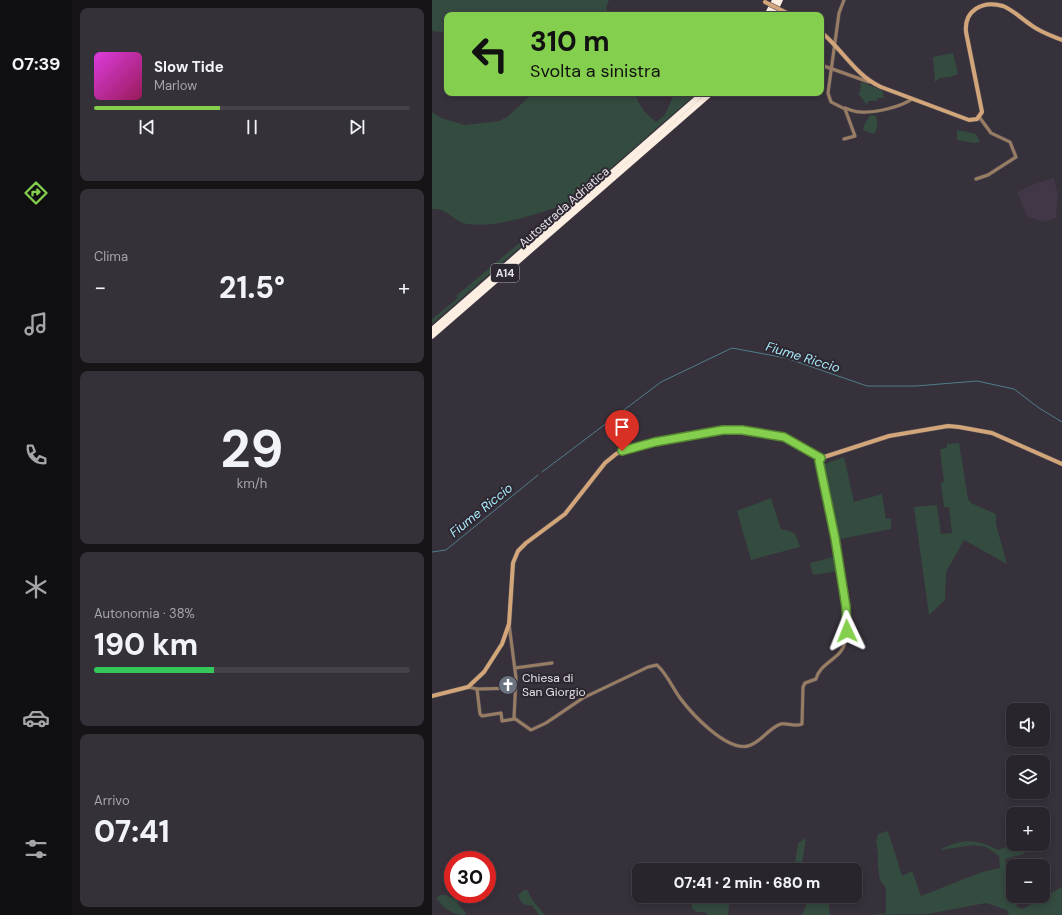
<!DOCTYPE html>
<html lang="it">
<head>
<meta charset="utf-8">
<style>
	body { margin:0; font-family:"DM Sans",sans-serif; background:#353138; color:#f1f3f6; height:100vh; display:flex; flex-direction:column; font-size:15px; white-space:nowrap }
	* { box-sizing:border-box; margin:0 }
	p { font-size:13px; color:#a5a5a9 }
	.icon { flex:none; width:22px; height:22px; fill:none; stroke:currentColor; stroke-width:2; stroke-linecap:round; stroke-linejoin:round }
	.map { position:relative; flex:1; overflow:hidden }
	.side { display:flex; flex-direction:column; gap:8px; padding:8px; background:#171418; width:360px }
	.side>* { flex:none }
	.top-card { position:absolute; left:12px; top:12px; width:380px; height:84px; border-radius:8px; box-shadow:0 2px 6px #0003,0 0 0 1px #454248; background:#84cf4d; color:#111; overflow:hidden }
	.tools { position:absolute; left:574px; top:703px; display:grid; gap:8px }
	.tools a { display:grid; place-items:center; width:44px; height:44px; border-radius:8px; background:#29252c; box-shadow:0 2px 6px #0003,0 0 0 1px #454248; font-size:20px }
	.speed { position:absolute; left:12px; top:851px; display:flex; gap:8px; font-size:20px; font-weight:700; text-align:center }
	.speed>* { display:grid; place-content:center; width:52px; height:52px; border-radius:50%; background:#29252c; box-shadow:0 2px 6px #0003,0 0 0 1px #454248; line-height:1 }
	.speed .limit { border:6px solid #d22; background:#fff; color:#111 }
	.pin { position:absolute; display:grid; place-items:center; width:34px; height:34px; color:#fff; margin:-41px -17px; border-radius:50% 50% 50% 0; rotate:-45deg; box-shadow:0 0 4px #0007 }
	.pin .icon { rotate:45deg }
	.me { position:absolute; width:44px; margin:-22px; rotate:358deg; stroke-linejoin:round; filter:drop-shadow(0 0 3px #0008) }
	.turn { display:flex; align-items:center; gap:14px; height:84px; padding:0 20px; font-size:18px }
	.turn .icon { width:52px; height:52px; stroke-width:2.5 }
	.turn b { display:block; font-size:28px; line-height:34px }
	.big { font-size:30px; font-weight:800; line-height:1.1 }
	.side .tile { flex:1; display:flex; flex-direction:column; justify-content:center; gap:6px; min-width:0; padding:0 14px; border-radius:8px; background:#353138 }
	.side .dial { align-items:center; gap:0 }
	.dial b { font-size:52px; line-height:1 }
	.song { display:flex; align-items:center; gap:12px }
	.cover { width:48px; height:48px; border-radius:6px; background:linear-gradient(135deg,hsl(300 70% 55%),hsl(330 70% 35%)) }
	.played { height:4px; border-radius:2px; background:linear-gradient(90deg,#84cf4d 40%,#454248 40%) }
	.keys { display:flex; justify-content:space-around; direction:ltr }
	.heat { display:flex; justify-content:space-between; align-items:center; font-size:22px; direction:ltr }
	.charge { height:6px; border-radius:3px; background:linear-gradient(90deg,#34c759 38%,#454248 0) }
	.trip { position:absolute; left:200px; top:863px; width:230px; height:40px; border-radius:8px; background:#29252c; box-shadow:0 2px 6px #0003,0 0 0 1px #454248; font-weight:800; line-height:40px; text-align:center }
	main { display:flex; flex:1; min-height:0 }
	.tabs { display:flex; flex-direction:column; width:72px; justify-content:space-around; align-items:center; background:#100f12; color:#a5a5a9 }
	.tabs .icon { width:28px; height:28px }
	.tabs .current { color:#84cf4d }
	.tabs b { font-size:18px; color:#f1f3f6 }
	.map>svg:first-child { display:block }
	.built { fill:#413747 }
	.green { fill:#344b3f }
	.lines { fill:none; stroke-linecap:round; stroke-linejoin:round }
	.stream { stroke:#4e7e8b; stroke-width:1 }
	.street-casing { stroke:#534d57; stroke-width:4 }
	.secondary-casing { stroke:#534d57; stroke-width:5 }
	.highway-casing { stroke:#534d57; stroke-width:6 }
	.street { stroke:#987d62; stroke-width:3 }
	.secondary { stroke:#d2a679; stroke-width:4 }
	.highway { stroke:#fceee1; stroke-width:5.5 }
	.secondary-bridge-casing { stroke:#534d57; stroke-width:5; stroke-linecap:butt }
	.secondary-bridge { stroke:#d2a679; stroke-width:4 }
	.route-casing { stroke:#568732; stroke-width:10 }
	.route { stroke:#84cf4d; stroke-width:7 }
	.labels { text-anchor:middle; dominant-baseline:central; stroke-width:4; stroke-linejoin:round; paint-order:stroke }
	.shield { fill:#2d2731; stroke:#aea9b0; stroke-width:1 }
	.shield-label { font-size:11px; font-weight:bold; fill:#e5e1e7 }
	.street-label { font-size:12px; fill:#e5e1e7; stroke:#2d2731 }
	.poi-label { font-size:12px; fill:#e5e1e7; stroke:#2d2731; text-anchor:start }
	.water-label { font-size:13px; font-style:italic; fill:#a8e9fa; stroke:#2d2731 }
</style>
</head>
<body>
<main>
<nav class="tabs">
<b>07:39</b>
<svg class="icon current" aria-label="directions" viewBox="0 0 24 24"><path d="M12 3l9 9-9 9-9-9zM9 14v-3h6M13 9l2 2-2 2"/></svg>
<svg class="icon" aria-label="music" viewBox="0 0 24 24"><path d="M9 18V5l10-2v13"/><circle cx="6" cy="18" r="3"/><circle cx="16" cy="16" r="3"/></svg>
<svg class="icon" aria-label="phone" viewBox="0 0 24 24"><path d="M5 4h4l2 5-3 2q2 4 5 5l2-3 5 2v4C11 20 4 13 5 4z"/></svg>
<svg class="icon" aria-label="climate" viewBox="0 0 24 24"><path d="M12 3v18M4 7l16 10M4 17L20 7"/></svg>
<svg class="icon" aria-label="car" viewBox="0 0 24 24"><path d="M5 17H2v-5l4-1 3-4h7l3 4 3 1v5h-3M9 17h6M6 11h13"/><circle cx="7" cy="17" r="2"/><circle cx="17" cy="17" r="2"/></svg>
<svg class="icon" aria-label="filters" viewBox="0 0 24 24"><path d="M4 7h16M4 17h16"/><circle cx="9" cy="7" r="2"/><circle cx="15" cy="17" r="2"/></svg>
</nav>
<section class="side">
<div class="tile">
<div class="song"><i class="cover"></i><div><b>Slow Tide</b><p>Marlow</p></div></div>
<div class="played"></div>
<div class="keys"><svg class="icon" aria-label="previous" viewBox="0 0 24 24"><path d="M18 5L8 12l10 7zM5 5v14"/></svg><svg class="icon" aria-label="pause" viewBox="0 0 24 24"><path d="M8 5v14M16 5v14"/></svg><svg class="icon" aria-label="next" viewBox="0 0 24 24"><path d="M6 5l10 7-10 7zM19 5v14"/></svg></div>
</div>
<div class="tile"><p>Clima</p>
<div class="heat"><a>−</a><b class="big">21.5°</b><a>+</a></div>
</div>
<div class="tile dial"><b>29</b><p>km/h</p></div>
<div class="tile"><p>Autonomia · 38%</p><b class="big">190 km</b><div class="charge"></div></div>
<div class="tile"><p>Arrivo</p><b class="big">07:41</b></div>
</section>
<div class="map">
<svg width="630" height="915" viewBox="0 0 630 915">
	<rect width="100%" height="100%" fill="#37313b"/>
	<!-- built -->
	<path class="built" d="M622,178l4,16 -2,24 -13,4 -16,-6 -10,-24 14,-7z"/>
	<!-- green -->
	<g class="green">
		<path d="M0,0h177l-3,7 2,8h-161v18l-15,-2z"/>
		<path d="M521,53l5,21 -8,3 -10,1 -5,4 -2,-25z"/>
		<path d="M429,82l21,8 2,8h-6l-1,3h-9l-1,4 -9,-12 2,-1z"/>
		<path d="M98,93h105c4,13 10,20 21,29l8,-6 11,-23 10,1 12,-1 -265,231v-5l26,-21 -2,-2 103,-86 -1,-3c-29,9 -60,21 -91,17 -13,-2 -21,-17 -35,-15v-97l9,6 24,7 34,-4 8,-4 22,-20z"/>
		<path d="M438,115l6,1c2,7 2,12 -2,18l-11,-4 1,-5z"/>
		<path d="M525,130l19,4 4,8 -5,1 -18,-3z"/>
		<path d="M527,443l9,56 3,4 25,11v10l11,40 -43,-24 -18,32 -1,28 -16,15 -15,-108 23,-2 4,29 11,-1 -3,-26h-5l-3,-24 3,-1 -4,-33 7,-1v-4z"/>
		<path d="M412,457l10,45 28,-8 4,25 5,-1v11l-55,11 -14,-75z"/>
		<path d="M339,498l10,31c14,3 15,4 19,18l-49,13 -14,-49z"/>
		<path d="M405,556l2,15 -26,4 -3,-12z"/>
		<path d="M456,831l14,45 10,-5 9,25 61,-24 18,-4 -1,-12 -13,-9 -13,-2 -32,5v-1c22,-11 36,-10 57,1l17,-6h23l-15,10 -18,5 12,48 6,2 39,-22v28h-53l-2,-5 -21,-7 -58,11 -57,1 15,-2v-25l-6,-8 -2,-14v-13l-2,-11 2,-8z"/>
		<path d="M374,838l-5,32h-7l4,-27z"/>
		<path d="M92,890h3l6,11 12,14h-6l-7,-10c-9,1 -11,-2 -14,-10z"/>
		<path d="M32,894l-7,9 9,10 -1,2c-14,0 -21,-7 -29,-17l4,-3h7l4,3z"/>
		<path d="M382,896h22l-8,2 2,17h-28l4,-10z"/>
		<path d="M281,897l46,2 -30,5 -1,11h-20l-3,-3h-8l-5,-4v-6l3,-4z"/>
	</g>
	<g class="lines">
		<!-- stream -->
		<g class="stream">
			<path d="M110,472l119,-90 71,-34 54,10 81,28h49l61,-5 37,8 25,19 23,14"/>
			<path d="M0,552l14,-2 92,-75"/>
		</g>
		<defs>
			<g id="street">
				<path d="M389,65l48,17"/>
				<path d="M413,108c5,2 10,4 15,4 15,1 41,-5 52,-13"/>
				<path d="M412,139l11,-3 -10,-27 -14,-7 -3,-9 11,-80 5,-13"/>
				<path d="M544,179l12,-4 28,-18 -6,-15 -19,-9 -11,-15"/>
				<path d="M77,624l7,54 -2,40 17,12 15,-7 37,-25 65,-31 9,-2c10,9 15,22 23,33 12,16 46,53 68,48 13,-3 20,-18 33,-22 7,-1 15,3 21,0l1,-37 2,-4 11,-4c4,-17 26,-20 29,-37 5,-22 -1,-45 -5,-67 -6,-38 -13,-76 -21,-114l2,-3"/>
				<path d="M83,668l37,-5"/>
				<path d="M36,687l9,2 38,-1"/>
				<path d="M45,689l3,25 2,2 19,-3 1,8 12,-2"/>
			</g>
			<g id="secondary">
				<path d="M389,32c22,18 34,43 60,55l88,33 8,-1 5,-7 -16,-80c-2,-22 17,-32 37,-26 10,4 19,13 28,19 9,7 21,11 31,15"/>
				<path d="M0,696l36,-9 16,-15 18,-28 7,-20 4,-61 5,-12 8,-8 39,-29 40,-51 11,-9 18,-8 21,-4 68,-12h19l42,7 37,21 68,-22 59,-10 11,1 33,6 70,31"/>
			</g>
			<g id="highway">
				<path d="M335,15l8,-15"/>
				<path d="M341,15l7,-15"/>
				<path d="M0,330l271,-237"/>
				<path d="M0,336l279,-243"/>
			</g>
		</defs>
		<!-- street casing -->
		<use href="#street" class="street-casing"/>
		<!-- secondary casing -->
		<use href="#secondary" class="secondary-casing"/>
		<!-- highway casing -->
		<use href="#highway" class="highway-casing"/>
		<!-- street -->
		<use href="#street" class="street"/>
		<!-- secondary -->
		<use href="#secondary" class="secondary"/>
		<!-- highway -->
		<use href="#highway" class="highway"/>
		<defs>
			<path id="secondary-bridge" d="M333,2l22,11"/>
		</defs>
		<!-- secondary-bridge casing -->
		<use href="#secondary-bridge" class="secondary-bridge-casing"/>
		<!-- secondary-bridge -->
		<use href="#secondary-bridge" class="secondary-bridge"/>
	</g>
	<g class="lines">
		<defs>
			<path id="route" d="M190,451l33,-9 68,-12h19l42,7 37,21 -2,3 16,77 11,69 1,24"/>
		</defs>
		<!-- route casing -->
		<use href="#route" class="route-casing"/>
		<!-- route -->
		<use href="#route" class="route"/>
	</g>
	<!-- icons -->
	<defs>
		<symbol id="church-disc" viewBox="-11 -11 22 22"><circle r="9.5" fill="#6b7280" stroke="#2d2731"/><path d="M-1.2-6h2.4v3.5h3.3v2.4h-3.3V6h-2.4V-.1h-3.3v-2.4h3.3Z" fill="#fff"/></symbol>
	</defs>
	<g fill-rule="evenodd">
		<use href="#church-disc" x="65" y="674" width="22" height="22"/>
	</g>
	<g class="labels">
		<!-- shield labels -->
		<rect class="shield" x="59" y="264" width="28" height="18" rx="3"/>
		<g class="shield-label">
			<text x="73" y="273">A14</text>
		</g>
		<!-- street labels -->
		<g class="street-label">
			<text transform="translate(132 207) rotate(-41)">Autostrada Adriatica</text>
		</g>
		<!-- poi labels -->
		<g class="poi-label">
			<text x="90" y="678">Chiesa di<tspan x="90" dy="14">San Giorgio</tspan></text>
		</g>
		<!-- water labels -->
		<g class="water-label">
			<text transform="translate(371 357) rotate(17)">Fiume Riccio</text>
			<text transform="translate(49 510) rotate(-39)">Fiume Riccio</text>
		</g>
	</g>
</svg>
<div class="tools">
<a><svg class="icon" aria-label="sound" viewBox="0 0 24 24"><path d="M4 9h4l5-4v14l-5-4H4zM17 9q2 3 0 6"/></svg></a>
<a><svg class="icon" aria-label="layers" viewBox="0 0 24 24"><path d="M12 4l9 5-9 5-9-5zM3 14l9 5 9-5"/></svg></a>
<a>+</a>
<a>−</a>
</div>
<div class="speed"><div class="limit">30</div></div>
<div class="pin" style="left:190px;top:451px;background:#d93025"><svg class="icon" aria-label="arrive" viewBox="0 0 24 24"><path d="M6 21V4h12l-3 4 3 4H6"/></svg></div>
<svg class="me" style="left:415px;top:631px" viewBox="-20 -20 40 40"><path d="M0-17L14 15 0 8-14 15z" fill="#84cf4d" stroke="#fff" stroke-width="4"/></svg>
<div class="trip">07:41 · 2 min · 680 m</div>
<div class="top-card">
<div class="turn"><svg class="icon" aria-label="left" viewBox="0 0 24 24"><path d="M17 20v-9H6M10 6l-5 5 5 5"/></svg><div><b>310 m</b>Svolta a sinistra</div></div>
</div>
</div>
</main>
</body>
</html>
